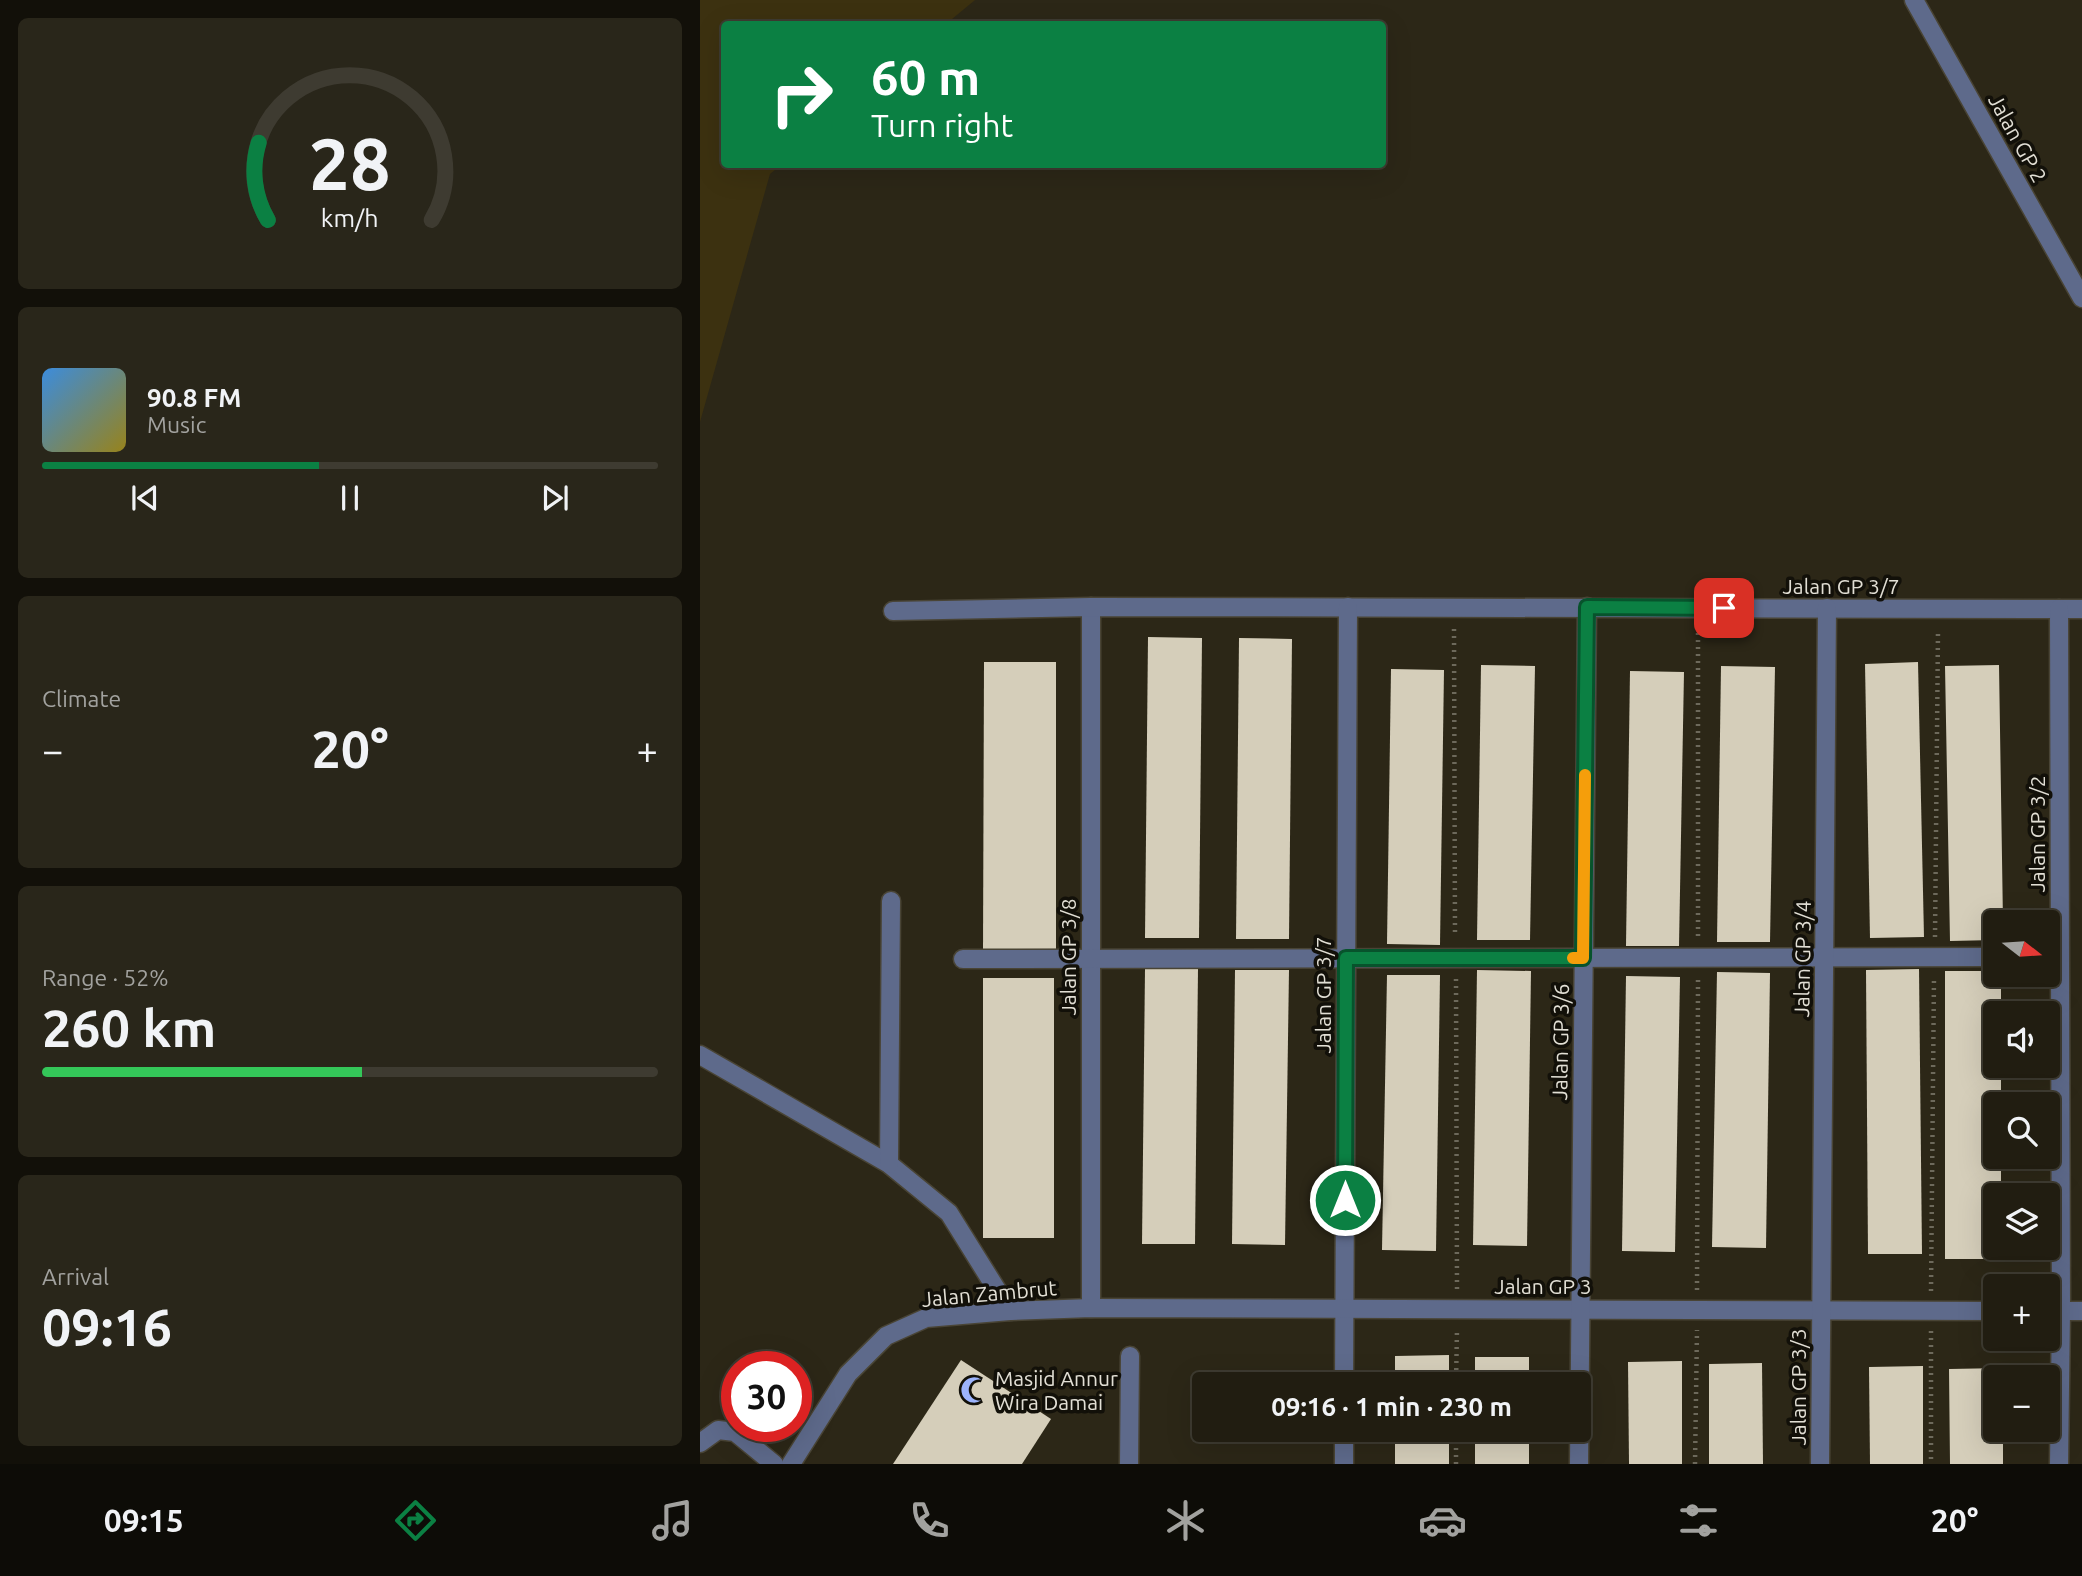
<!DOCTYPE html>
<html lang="en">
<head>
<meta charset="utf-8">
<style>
	body { margin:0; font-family:Ubuntu,sans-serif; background:#29261a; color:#f1f3f6; height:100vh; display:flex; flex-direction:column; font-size:26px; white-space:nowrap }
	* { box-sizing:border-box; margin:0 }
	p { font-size:23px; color:#a2a29f }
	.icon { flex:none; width:38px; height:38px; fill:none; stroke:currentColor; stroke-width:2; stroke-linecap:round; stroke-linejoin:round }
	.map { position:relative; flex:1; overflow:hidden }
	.side { display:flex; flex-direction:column; gap:18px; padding:18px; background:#121009; width:700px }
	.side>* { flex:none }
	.banner { position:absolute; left:21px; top:21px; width:665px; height:147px; border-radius:7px; box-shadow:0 7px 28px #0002,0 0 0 2px #3e3b31; background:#0b8043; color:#fff; overflow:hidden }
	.needle { width:46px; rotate:107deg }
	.fabs { position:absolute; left:1283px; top:910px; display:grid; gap:14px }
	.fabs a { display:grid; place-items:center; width:77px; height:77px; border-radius:7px; background:#211d11; box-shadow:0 7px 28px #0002,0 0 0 2px #3e3b31; font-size:35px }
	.speed { position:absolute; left:21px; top:1351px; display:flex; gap:14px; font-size:35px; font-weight:700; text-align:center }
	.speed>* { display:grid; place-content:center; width:91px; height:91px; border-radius:50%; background:#211d11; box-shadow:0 7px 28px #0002,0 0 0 2px #3e3b31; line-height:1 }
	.speed .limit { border:10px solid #d22; background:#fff; color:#111 }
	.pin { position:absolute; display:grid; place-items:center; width:60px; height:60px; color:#fff; margin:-30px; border-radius:14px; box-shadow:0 4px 10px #0006 }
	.me { position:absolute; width:77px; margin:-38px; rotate:0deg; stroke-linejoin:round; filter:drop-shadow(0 0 5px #0008) }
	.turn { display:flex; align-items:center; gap:24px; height:147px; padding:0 35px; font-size:32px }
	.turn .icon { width:91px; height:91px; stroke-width:2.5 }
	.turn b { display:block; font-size:49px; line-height:60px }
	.big { font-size:52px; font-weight:700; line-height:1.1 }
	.side .widget { flex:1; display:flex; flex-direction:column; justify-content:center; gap:10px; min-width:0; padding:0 24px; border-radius:10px; background:#29261a }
	.side .dial { align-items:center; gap:0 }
	.dial svg { height:182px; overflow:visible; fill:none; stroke:#3e3b31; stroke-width:7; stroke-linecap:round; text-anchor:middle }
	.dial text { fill:#f1f3f6; stroke:none }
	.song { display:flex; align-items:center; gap:21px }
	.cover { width:84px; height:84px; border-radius:10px; background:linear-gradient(135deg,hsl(210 70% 55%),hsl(50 70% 35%)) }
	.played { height:7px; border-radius:4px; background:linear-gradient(90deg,#0b8043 45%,#3e3b31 45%) }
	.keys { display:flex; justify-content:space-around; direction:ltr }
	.heat { display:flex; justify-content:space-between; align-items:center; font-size:38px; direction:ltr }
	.charge { height:10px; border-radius:5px; background:linear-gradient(90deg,#34c759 52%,#3e3b31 0) }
	.trip { position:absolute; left:492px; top:1372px; width:399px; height:70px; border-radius:7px; background:#211d11; box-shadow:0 7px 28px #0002,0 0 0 2px #3e3b31; font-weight:700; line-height:70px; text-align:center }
	.menu { display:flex; height:112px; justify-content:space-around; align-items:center; background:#0d0c07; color:#a2a29f }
	.menu .icon { width:49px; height:49px }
	.menu .on { color:#0b8043 }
	.menu b { font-size:32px; color:#f1f3f6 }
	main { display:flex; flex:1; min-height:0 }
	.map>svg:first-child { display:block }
	.green { fill:#3c3110 }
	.building { fill:#d5ceba }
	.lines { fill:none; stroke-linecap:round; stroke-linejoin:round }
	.minor-casing { stroke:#494435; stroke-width:21 }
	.path { stroke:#6d695b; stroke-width:4.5; stroke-dasharray:2 5; stroke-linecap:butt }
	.minor { stroke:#5e6a8b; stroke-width:18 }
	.route-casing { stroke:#07532c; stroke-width:18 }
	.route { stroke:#0b8043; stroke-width:12 }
	.slow { stroke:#f59e0b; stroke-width:12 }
	.labels { text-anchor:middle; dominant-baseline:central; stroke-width:7; stroke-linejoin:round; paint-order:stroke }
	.street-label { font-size:21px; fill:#e2dfd5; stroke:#121009 }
	.poi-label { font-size:21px; fill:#e2dfd5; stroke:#121009; text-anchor:start }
</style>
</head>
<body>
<main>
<section class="side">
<div class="widget dial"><svg viewBox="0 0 100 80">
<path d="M14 69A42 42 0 1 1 86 69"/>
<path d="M14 69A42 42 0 0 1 10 35" stroke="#0b8043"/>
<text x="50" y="56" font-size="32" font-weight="700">28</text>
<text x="50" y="72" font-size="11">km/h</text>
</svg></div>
<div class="widget">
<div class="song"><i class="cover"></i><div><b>90.8 FM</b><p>Music</p></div></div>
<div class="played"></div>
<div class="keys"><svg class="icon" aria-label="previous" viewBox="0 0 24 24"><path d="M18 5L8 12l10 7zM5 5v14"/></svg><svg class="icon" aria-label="pause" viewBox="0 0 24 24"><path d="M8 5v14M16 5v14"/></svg><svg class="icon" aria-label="next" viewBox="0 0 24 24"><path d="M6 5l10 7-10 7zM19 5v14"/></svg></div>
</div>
<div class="widget"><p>Climate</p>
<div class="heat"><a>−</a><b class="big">20°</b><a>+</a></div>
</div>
<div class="widget"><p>Range · 52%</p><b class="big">260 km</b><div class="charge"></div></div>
<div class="widget"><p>Arrival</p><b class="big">09:16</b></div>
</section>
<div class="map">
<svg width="1382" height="1464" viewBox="0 0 1382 1464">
	<rect width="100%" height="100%" fill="#2c2717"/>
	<!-- green -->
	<path class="green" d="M0,0h275l-29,24h-222v140l57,1 -11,9 -70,248z"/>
	<!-- building -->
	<g class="building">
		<path d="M448,637l54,1 -3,300h-54z"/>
		<path d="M539,638l53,1 -3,300h-53z"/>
		<path d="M284,662h72v290h-73z"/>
		<path d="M1218,662l6,275 -54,1 -5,-274z"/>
		<path d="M781,665l54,1 -5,274h-53z"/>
		<path d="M1299,665l4,257h-8v18l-45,1 -5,-275z"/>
		<path d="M1021,666l54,1 -5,275h-53z"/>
		<path d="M691,669l53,1 -4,275 -53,-1z"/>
		<path d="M930,671l54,1 -5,274h-53z"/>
		<path d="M445,969h53l-3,275h-53z"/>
		<path d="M1219,969l3,285h-54l-2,-284z"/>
		<path d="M535,970h54l-4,275 -53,-1z"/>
		<path d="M777,970l54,1 -4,275 -54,-1z"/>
		<path d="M1245,971h50v4h6v38h-6v53h6v38h-6v53h6v38h-6v53h6v11h-56z"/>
		<path d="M1017,972l53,1 -4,275 -54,-1z"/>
		<path d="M687,975h53l-4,276 -54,-1z"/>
		<path d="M926,976l54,1 -5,275 -53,-1z"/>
		<rect x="283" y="978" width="71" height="260"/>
		<path d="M749,1355v29h-54v-28z"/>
		<rect x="775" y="1357" width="54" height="27"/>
		<path d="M261,1360l90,59 -29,45h-129z"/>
		<path d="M982,1361v103h-53l-1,-102z"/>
		<path d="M1062,1363l1,101h-54v-100z"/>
		<path d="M1223,1366v98h-53l-1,-97z"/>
		<path d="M1303,1368v9h-8v53h8v34h-53l-1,-95z"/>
		<rect x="695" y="1430" width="54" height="34"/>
		<rect x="775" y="1430" width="54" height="34"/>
	</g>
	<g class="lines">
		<defs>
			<g id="minor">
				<path d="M1214,0l168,298"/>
				<path d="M391,607v701"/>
				<path d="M193,611l198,-4 991,2"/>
				<path d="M263,959l1032,-2"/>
				<path d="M0,1055l189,109 60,49 61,98"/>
				<path d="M189,1164l2,-263"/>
				<path d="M1348,1311h34"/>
				<path d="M644,1384l4,-777"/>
				<path d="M644,1430v34"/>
				<path d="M0,1443l18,-13 17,2 39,32"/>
				<path d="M91,1464l57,-90 38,-38 40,-18 84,-7 81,-3 904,3"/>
				<path d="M429,1464l1,-108"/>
				<path d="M879,1464l8,-857"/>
				<path d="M1120,1464l7,-856"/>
				<path d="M1359,1464l2,-153 -2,-702"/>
			</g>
		</defs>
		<!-- minor casing -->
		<use href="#minor" class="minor-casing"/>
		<!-- path -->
		<g class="path">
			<path d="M754,629l1,306"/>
			<path d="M998,936v-306"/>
			<path d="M1235,937l3,-306"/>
			<path d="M756,979l1,310"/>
			<path d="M997,1290l1,-310"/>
			<path d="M1231,1291l3,-314"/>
			<path d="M1231,1331v133"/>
			<path d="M756,1384l1,-55"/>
			<path d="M756,1464v-34"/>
			<path d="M995,1464l2,-134"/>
		</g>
		<!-- minor -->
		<use href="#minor" class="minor"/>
	</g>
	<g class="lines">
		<defs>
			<path id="route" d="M645,1200l1,-242h237l4,-351 137,1"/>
		</defs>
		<!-- route casing -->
		<use href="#route" class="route-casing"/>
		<!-- route -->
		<use href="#route" class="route"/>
		<!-- slow -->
		<path class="slow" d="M873,958h10l2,-183"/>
	</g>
	<!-- icons -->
	<defs>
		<symbol id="mosque-bare" viewBox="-9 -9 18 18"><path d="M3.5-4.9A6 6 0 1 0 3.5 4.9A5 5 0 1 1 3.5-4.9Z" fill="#9cb4fd" stroke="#121009" stroke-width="2.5" paint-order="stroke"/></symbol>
	</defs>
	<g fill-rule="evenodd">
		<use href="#mosque-bare" x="255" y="1371" width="38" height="38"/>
	</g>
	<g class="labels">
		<!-- street labels -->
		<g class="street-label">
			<text transform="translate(1318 138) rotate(61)">Jalan GP 2</text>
			<text x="1141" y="586">Jalan GP 3/7</text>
			<text transform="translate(1337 834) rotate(-90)">Jalan GP 3/2</text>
			<text transform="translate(368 957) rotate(-90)">Jalan GP 3/8</text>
			<text transform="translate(1102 959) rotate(-89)">Jalan GP 3/4</text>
			<text transform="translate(623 995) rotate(-90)">Jalan GP 3/7</text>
			<text transform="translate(860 1042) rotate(-89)">Jalan GP 3/6</text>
			<text x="843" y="1286">Jalan GP 3</text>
			<text transform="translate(289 1293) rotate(-5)">Jalan Zambrut</text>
			<text transform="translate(1098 1387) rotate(-90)">Jalan GP 3/3</text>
		</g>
		<!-- poi labels -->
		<g class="poi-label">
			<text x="295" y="1378">Masjid Annur<tspan x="295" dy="24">Wira Damai</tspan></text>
		</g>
	</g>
</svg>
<div class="fabs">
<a><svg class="needle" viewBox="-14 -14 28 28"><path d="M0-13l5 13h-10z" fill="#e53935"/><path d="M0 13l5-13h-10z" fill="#a2a29f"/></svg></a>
<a><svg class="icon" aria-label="sound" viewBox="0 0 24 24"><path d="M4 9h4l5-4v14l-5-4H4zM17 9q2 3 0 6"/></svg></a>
<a><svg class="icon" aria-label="search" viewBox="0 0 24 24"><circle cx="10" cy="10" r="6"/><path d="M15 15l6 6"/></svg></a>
<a><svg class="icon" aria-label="layers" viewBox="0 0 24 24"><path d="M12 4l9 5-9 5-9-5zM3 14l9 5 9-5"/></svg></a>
<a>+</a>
<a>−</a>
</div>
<div class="speed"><div class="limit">30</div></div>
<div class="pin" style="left:1024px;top:608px;background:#d93025"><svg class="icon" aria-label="arrive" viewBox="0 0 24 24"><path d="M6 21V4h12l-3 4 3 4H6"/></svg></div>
<svg class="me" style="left:645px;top:1200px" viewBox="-20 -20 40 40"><circle r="17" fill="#0b8043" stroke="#fff" stroke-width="3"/><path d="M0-11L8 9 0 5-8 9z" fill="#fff"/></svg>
<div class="trip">09:16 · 1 min · 230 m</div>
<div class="banner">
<div class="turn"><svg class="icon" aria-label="right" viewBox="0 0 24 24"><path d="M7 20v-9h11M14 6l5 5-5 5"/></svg><div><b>60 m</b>Turn right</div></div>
</div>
</div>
</main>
<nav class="menu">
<b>09:15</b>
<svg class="icon on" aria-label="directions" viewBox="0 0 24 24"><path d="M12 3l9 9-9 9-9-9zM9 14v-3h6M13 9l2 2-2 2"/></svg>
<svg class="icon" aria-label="music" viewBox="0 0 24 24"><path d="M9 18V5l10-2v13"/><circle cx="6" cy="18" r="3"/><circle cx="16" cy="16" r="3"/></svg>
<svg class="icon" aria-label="phone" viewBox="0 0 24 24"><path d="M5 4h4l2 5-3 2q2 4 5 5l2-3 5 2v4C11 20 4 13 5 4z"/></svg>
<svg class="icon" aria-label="climate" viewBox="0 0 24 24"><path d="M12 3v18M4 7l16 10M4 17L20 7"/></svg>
<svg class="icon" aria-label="car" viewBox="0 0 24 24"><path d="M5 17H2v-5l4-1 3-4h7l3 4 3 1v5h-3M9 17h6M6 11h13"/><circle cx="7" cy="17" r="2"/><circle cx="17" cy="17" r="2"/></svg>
<svg class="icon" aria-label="filters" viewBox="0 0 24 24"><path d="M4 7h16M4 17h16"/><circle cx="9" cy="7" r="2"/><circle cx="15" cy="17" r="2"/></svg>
<b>20°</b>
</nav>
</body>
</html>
